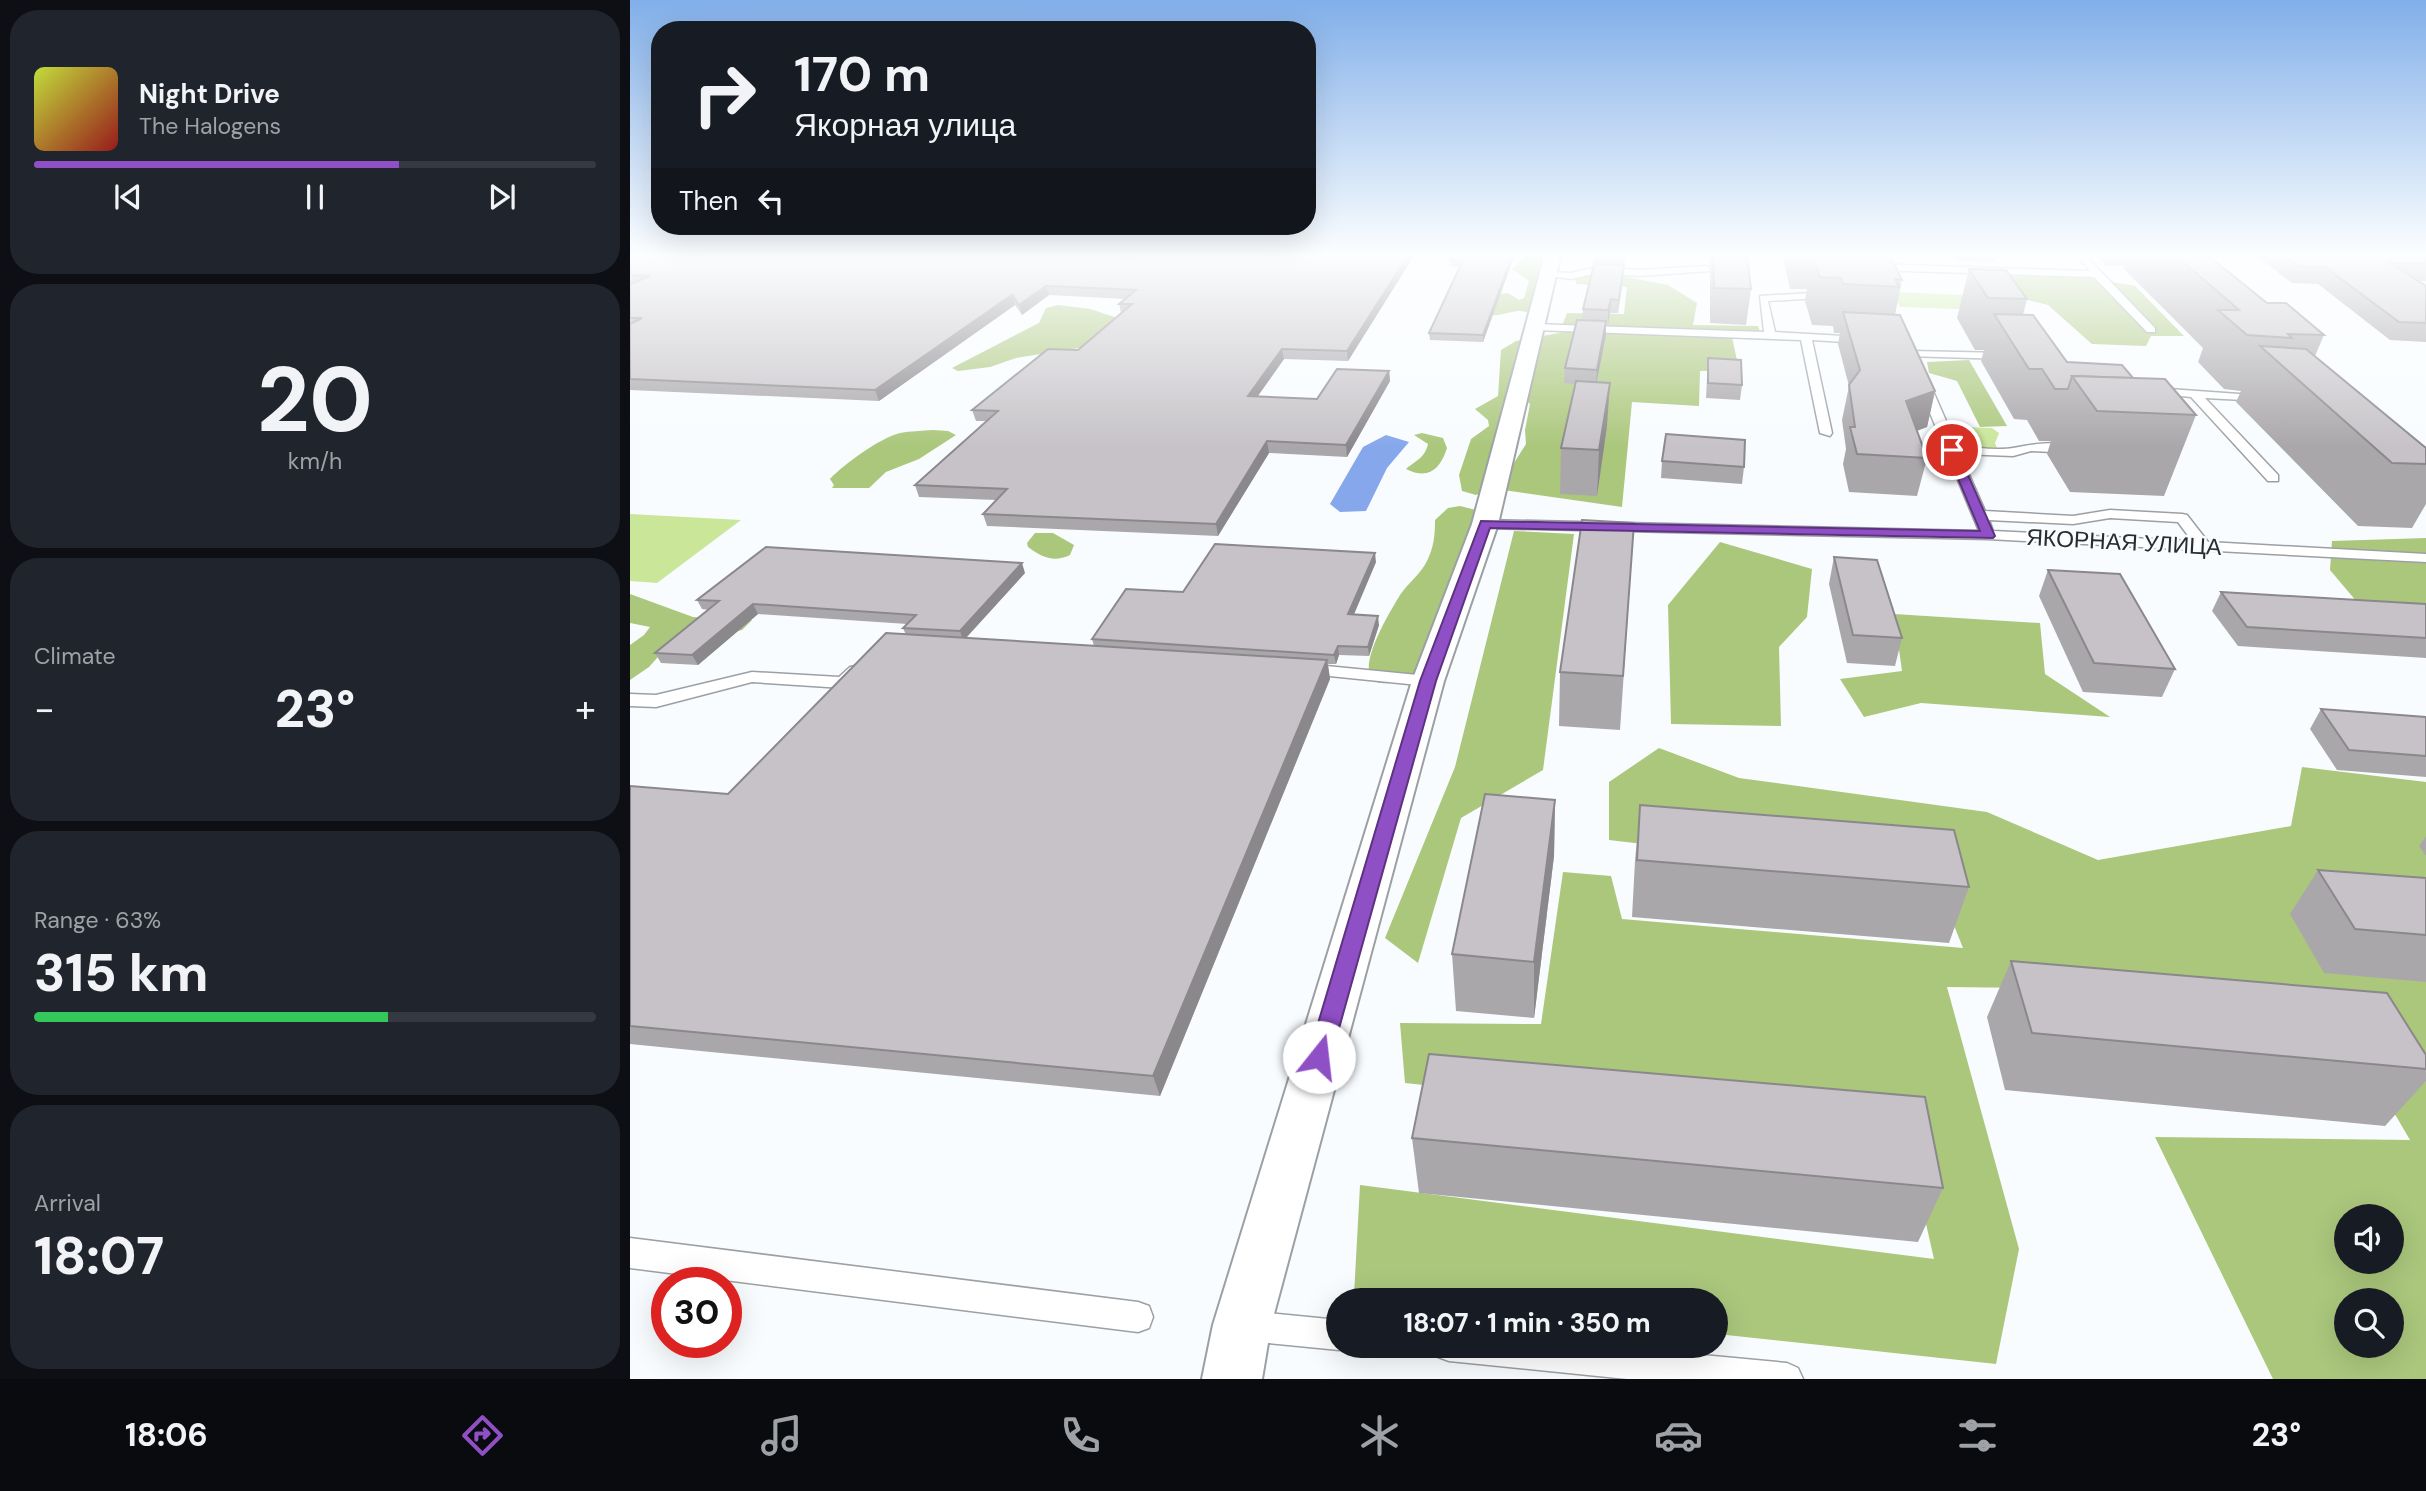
<!DOCTYPE html>
<html lang="en">
<head>
<meta charset="utf-8">
<style>
	:root { --surface:#171b24; --page:#20242c; --text:#f1f3f6; --muted:#9ea1a6; --line:#363941; --accent:#8f4fc5 }
	body { margin:0; font-family:"DM Sans",sans-serif; background:var(--page); color:var(--text); height:100vh; display:flex; flex-direction:column; font-size:26px; white-space:nowrap }
	* { box-sizing:border-box; margin:0 }
	p { font-size:23px; color:var(--muted) }
	.icon { flex:none; width:38px; height:38px; fill:none; stroke:currentColor; stroke-width:2; stroke-linecap:round; stroke-linejoin:round }
	.map { position:relative; flex:1; overflow:hidden }
	.panel { display:flex; flex-direction:column; gap:10px; padding:10px; background:#0d0f14; width:630px }
	.panel>* { flex:none }
	.hud { position:absolute; left:21px; top:21px; width:665px; height:214px; border-radius:28px; box-shadow:0 7px 28px #0002; background:#171b24; color:var(--text); overflow:hidden }
	.controls { position:absolute; left:1704px; top:1204px; display:grid; gap:14px }
	.controls a { display:grid; place-items:center; width:70px; height:70px; border-radius:50%; background:var(--surface); box-shadow:0 7px 28px #0002; font-size:35px }
	.speed { position:absolute; left:21px; top:1267px; display:flex; gap:14px; font-size:35px; font-weight:700; text-align:center }
	.speed>* { display:grid; place-content:center; width:91px; height:91px; border-radius:50%; background:var(--surface); box-shadow:0 7px 28px #0002; line-height:1 }
	.speed .limit { border:10px solid #d22; background:#fff; color:#111 }
	.pin { position:absolute; display:grid; place-items:center; width:60px; height:60px; color:#fff; margin:-30px; border:4px solid #fff; border-radius:50%; box-shadow:0 2px 7px #0007 }
	.me { position:absolute; width:77px; margin:-38px; rotate:16deg; stroke-linejoin:round; filter:drop-shadow(0 0 5px #0008) }
	.turn { display:flex; align-items:center; gap:24px; height:147px; padding:0 28px; font-size:32px }
	.turn .icon { width:91px; height:91px; stroke-width:2.5 }
	.turn b { display:block; font-size:49px; line-height:60px }
	.then { display:flex; align-items:center; height:66px; padding:0 28px; background:#0003; gap:14px; font-size:26px }
	.big { font-size:52px; font-weight:800; line-height:1.1 }
	.panel .tile { flex:1; display:flex; flex-direction:column; justify-content:center; gap:10px; min-width:0; padding:0 24px; border-radius:28px; background:var(--page) }
	.panel .dial { align-items:center; gap:0 }
	.dial b { font-size:91px; line-height:1 }
	.song { display:flex; align-items:center; gap:21px }
	.cover { width:84px; height:84px; border-radius:10px; background:linear-gradient(135deg,hsl(70 70% 55%),hsl(0 70% 35%)) }
	.played { height:7px; border-radius:4px; background:linear-gradient(90deg,var(--accent) 65%,var(--line) 65%) }
	.keys { display:flex; justify-content:space-around; direction:ltr }
	.heat { display:flex; justify-content:space-between; align-items:center; font-size:38px; direction:ltr }
	.charge { height:10px; border-radius:5px; background:linear-gradient(90deg,#34c759 63%,var(--line) 0) }
	.trip { position:absolute; left:696px; top:1288px; width:402px; height:70px; border-radius:35px; background:var(--surface); box-shadow:0 7px 28px #0002; font-weight:800; line-height:70px; text-align:center }
	.dock { display:flex; height:112px; justify-content:space-around; align-items:center; background:#090b0e; color:var(--muted) }
	.dock .icon { width:49px; height:49px }
	.dock .active { color:var(--accent) }
	.dock b { font-size:32px; color:var(--text) }
	main { display:flex; flex:1; min-height:0 }
	.map>svg:first-child { display:block }
</style>
</head>
<body>
<main>
<section class="panel">
<div class="tile">
<div class="song"><i class="cover"></i><div><b>Night Drive</b><p>The Halogens</p></div></div>
<div class="played"></div>
<div class="keys"><svg class="icon" aria-label="previous" viewBox="0 0 24 24"><path d="M18 5L8 12l10 7zM5 5v14"/></svg><svg class="icon" aria-label="pause" viewBox="0 0 24 24"><path d="M8 5v14M16 5v14"/></svg><svg class="icon" aria-label="next" viewBox="0 0 24 24"><path d="M6 5l10 7-10 7zM19 5v14"/></svg></div>
</div>
<div class="tile dial"><b>20</b><p>km/h</p></div>
<div class="tile"><p>Climate</p>
<div class="heat"><a>−</a><b class="big">23°</b><a>+</a></div>
</div>
<div class="tile"><p>Range · 63%</p><b class="big">315 km</b><div class="charge"></div></div>
<div class="tile"><p>Arrival</p><b class="big">18:07</b></div>
</section>
<div class="map">
<svg width="1796" height="1379" viewBox="0 0 1796 1379">
	<rect width="100%" height="100%" fill="#f9fcff"/>
	<g fill="#c9e699">
		<path d="M1263,292L1376,297L1385,311L1270,307Z"/>
		<path d="M1335,427L1362,428L1369,433L1365,443L1368,451L1331,449L1324,432Z"/>
		<path d="M0,514L111,520L27,583L0,581Z"/>
	</g>
	<g fill="#abc77c" fill-rule="evenodd">
		<path d="M893,254L927,255L928,268L916,308L919,311C908,323 900,310 888,311C878,312 870,316 860,315L869,294L878,293L889,300L894,298L899,281L882,269L894,258Z"/>
		<path d="M1413,270L1505,286L1554,336H1521L1516,346L1462,344L1418,305L1369,293L1362,279Z"/>
		<path d="M981,274L1038,285L1067,303L1063,325L1128,326L1131,334L932,326L937,313L994,314L997,287L946,284L945,277Z"/>
		<path d="M428,305L460,309L491,319L461,346L386,358L360,367L328,371L322,368L401,327L409,323L416,308Z"/>
		<path d="M939,331L1102,337L1109,370L1070,371L1069,406L1002,402L992,507L873,490L882,466L896,444L895,430L900,404L895,399L876,407L860,452V489L846,495L832,491L829,475L841,439L859,426L858,420L845,409L868,396L871,350L886,341Z"/>
		<path d="M1339,360L1377,426L1350,427L1327,381L1299,373L1297,362Z"/>
		<path d="M303,430L318,431L326,435L289,459L256,472L239,488H202L204,485L200,479C214,464 250,438 270,433C280,431 292,431 303,430Z"/>
		<path d="M792,433L813,438L817,448C810,470 798,480 776,469C785,461 795,458 798,444L784,435Z"/>
		<path d="M830,506L850,511L813,656C793,670 777,685 751,683C718,679 761,610 770,595C778,583 790,575 797,561C804,547 805,535 805,520L818,508Z"/>
		<path d="M884,531L944,534L913,770L831,818L788,963L755,938L825,767Z"/>
		<path d="M405,533H423L444,545L440,555C423,563 412,557 398,547L397,543Z"/>
		<path d="M1796,538V609L1727,602L1700,570L1702,541Z"/>
		<path d="M1090,542L1182,569L1177,617L1149,647L1151,726L1041,724L1038,605Z"/>
		<path d="M0,594L63,617L122,620L112,630L35,649L19,667L0,680V645L14,635L20,627L0,623Z"/>
		<path d="M1264,614L1410,623L1415,674L1480,717L1291,703L1234,717L1210,679L1272,671Z"/>
		<path d="M1029,748L1109,778L1357,812L1468,860L1661,826L1672,767L1796,782V1379H1643L1525,1137L1780,1140L1714,1027L1664,991L1317,987L1389,1249L1366,1364L1087,1334V1300H770L724,1295L730,1185L1304,1259L1276,1136L775,1083L770,1023L911,1024L933,872L981,876L992,919L1333,948L1305,878L979,840V782ZM1717,1216H1762V1262H1717ZM1717,1300H1762V1346H1717Z"/>
	</g>
	<path fill="#86a7eb" d="M756,435L779,442L757,468L736,511L710,512L700,504L733,447Z"/>
	<g fill="none" stroke-linecap="round" stroke-linejoin="round">
		<g stroke="#9ba0a4" stroke-width="3">
			<g id="service">
				<path d="M1191,254H1199L1207,297L1138,301L1145,332L1231,337L1236,340L1231,343L1182,340L1202,433L1200,436L1190,433L1171,340L905,330L900,327L905,324L1134,332L1130,296L1199,292Z"/>
				<path d="M1446,254H1454L1525,328V332H1517L1464,277L1243,270L1239,267L1243,264L1460,271Z"/>
				<path d="M1077,266L1081,269L1080,271L1009,276L967,273L941,279L913,275L918,272L941,273L967,267L1009,270Z"/>
				<path d="M1281,351L1375,353L1380,356L1375,359L1277,356V352Z"/>
				<path d="M1294,381L1300,384L1327,446C1345,447 1366,451 1383,448C1400,445 1435,438 1449,449L1443,453L1401,451L1383,456L1330,454L1355,511L1443,516L1480,510L1552,514L1557,515L1578,542L1796,554V562L1358,539L855,528L848,524L855,520L1349,531L1288,384ZM1480,518L1548,522L1562,541L1363,531L1359,520L1443,524Z"/>
				<path d="M1525,388L1637,396V400L1633,401L1575,398L1648,475V481H1638L1561,397L1521,393V389Z"/>
				<path d="M676,664L798,676L807,681L798,686L670,673L667,669Z"/>
				<path d="M226,666L235,671L219,687L213,688L122,682L26,707L0,706V694L26,695L122,672L209,677L220,667Z"/>
				<path d="M0,1238L508,1302L519,1306L523,1317L519,1328L508,1332L0,1268Z"/>
				<path d="M618,1311L709,1320V1346H720L709,1350L618,1341L607,1337L603,1326L607,1315Z"/>
				<path d="M804,1346H976L1157,1363L1168,1368L1173,1379H997L819,1361L808,1357Z"/>
			</g>
		</g>
		<g stroke="#9ba0a4" stroke-width="4">
			<path id="minor" d="M915,254H931L868,524L814,681L641,1325L632,1379H572L583,1325L782,681L842,524Z"/>
		</g>
		<use href="#service" fill="#fff" fill-rule="evenodd"/>
		<use href="#minor" fill="#fff" fill-rule="evenodd"/>
	</g>
	<g fill="#aaa7ab">
		<path d="M0,254L504,257L785,254L718,361L654,359L627,397L687,399L759,371L760,381L717,457L639,453L588,536L357,526L353,514L366,500L289,497L285,485L356,421H346L342,410L448,350L491,313L489,304L495,299L419,295L392,315L385,305L249,401L0,390Z"/>
		<path d="M822,254H885L853,342L800,340L799,333L830,267L820,266L819,260Z"/>
		<path d="M964,254H996L988,313H980L978,324H976V335L966,382L977,426L967,496L930,494L931,448L945,384L934,383L935,368L952,321L953,309L964,265Z"/>
		<path d="M1079,254H1117L1121,289L1116,325L1080,323V265Z"/>
		<path d="M1152,254H1259L1272,280L1265,315L1305,391L1297,427L1287,431L1297,458L1287,496L1219,492L1213,464L1216,449L1212,420L1219,386L1208,344L1210,333H1204L1203,326L1182,325L1175,301L1177,289H1160Z"/>
		<path d="M1322,254H1367L1365,262L1326,261Z"/>
		<path d="M1465,254H1576L1637,303L1694,335L1685,356L1796,448V504L1782,528L1728,526L1606,402L1611,391L1594,389L1568,362L1573,348L1493,268L1494,266H1476Z"/>
		<path d="M1624,254H1796V281H1788L1796,285V342L1760,340L1688,284L1662,283Z"/>
		<path d="M1339,269L1397,299L1393,315L1437,362L1503,378L1566,415L1534,496L1440,492L1417,454L1421,441H1409L1397,420L1384,419L1351,361L1354,350H1345L1327,318Z"/>
		<path d="M1078,358L1112,385L1110,400L1076,398Z"/>
		<path d="M1032,461L1114,467L1112,484L1031,478Z"/>
		<path d="M1004,523L990,730L929,726L930,672Z"/>
		<path d="M1204,557L1272,638L1265,666L1217,663L1199,584Z"/>
		<path d="M746,562L723,615L749,625L739,656L709,655L706,664H698L700,679L530,1096L0,1044V786L98,794L276,635L273,628L277,624L128,614L68,665L31,663L25,653L79,610L72,609L67,600L395,573L336,638L464,646L462,639Z"/>
		<path d="M1418,570L1545,669L1532,697L1453,692L1409,596Z"/>
		<path d="M1591,592L1796,604V658L1608,646L1582,611Z"/>
		<path d="M1691,709L1796,717V777L1707,770L1680,729Z"/>
		<path d="M925,800L924,856L904,1018L826,1011L822,954Z"/>
		<path d="M1010,805L1339,887L1319,943L1002,917L1005,861Z"/>
		<path d="M1796,836V856L1789,846Z"/>
		<path d="M1688,870L1796,878V982L1694,973L1660,914Z"/>
		<path d="M1381,961L1796,1055V1081L1755,1126L1375,1090L1357,1017Z"/>
		<path d="M782,1138L1313,1188L1288,1242L789,1193Z"/>
	</g>
	<g fill="#8b888b">
		<path d="M779,254H785L718,361L717,351Z"/>
		<path d="M883,254H885L853,342V335Z"/>
		<path d="M994,265L993,277L988,313L989,300Z"/>
		<path d="M416,286L419,295L392,315L389,305Z"/>
		<path d="M382,295L385,305L249,401L245,390Z"/>
		<path d="M981,299L980,313L978,324V310Z"/>
		<path d="M976,321V335L966,385L967,370Z"/>
		<path d="M652,349L654,359L620,407L618,396Z"/>
		<path d="M759,371L760,381L717,457L716,445Z"/>
		<path d="M980,383L977,426L967,496L969,450Z"/>
		<path d="M1305,391L1297,427L1268,437L1276,401Z"/>
		<path d="M637,441L639,453L588,536L586,524Z"/>
		<path d="M745,553L746,562L720,624L718,614Z"/>
		<path d="M392,563L395,573L333,641L330,631Z"/>
		<path d="M123,604L128,614L68,665L62,655Z"/>
		<path d="M748,616L749,625L739,656L738,647Z"/>
		<path d="M708,646L709,655L706,664L704,655Z"/>
		<path d="M697,660L700,679L530,1096L523,1076Z"/>
		<path d="M925,800L924,856L904,1018V962Z"/>
	</g>
	<g fill="#c6c2c7" stroke="#8b888b" stroke-width="2">
		<path d="M0,254H395L504,257L509,254H779L717,351L652,349L618,396L687,399L707,369L759,371L716,445L637,441L586,524L353,514L377,489L285,485L368,411L342,410L418,349L448,350L502,304H489L506,290L416,286L389,305L382,295L245,390L0,379V324L12,318H0V284L20,276L0,275Z"/>
		<path d="M822,254H883L853,335L799,333L833,260H819Z"/>
		<path d="M1083,254H1117L1121,289L1084,288Z"/>
		<path d="M1204,254H1259L1272,280L1265,279L1269,287L1213,284L1211,278L1190,277L1183,255Z"/>
		<path d="M1544,254H1576L1637,303H1656L1694,335L1658,334L1662,338L1617,335L1588,310H1609Z"/>
		<path d="M1652,254H1796V264L1760,263L1796,286V323L1769,322L1695,267L1669,266Z"/>
		<path d="M964,264L994,265L989,300L981,299L978,310L953,309Z"/>
		<path d="M1339,269L1376,270L1397,299L1358,298Z"/>
		<path d="M1213,312L1270,315L1305,391L1276,401L1297,458L1227,454L1220,427H1225L1219,385L1230,370Z"/>
		<path d="M1364,314L1403,315L1437,362L1492,365L1503,378L1442,376L1438,389H1425L1412,369H1399Z"/>
		<path d="M947,320L976,321L967,370L935,368Z"/>
		<path d="M1630,346L1676,349L1796,448V464L1762,463Z"/>
		<path d="M1078,358L1111,360L1112,385L1078,383Z"/>
		<path d="M1442,376L1535,379L1566,415L1467,411Z"/>
		<path d="M946,381L980,383L969,450L931,448Z"/>
		<path d="M1036,434L1115,440L1114,467L1032,461Z"/>
		<path d="M952,520L1004,523L993,676L930,672Z"/>
		<path d="M585,544L745,553L718,614L748,616L738,647L708,646L704,655L462,639L496,589L553,592Z"/>
		<path d="M136,547L392,563L330,631L273,628L286,615L123,604L62,655L25,653L89,601L67,600Z"/>
		<path d="M1204,557L1247,560L1272,638L1223,635Z"/>
		<path d="M1418,570L1490,574L1545,669L1464,663Z"/>
		<path d="M1591,592L1796,604V638L1617,627Z"/>
		<path d="M256,633L697,660L523,1076L0,1026V786L98,794Z"/>
		<path d="M1691,709L1796,717V756L1719,750Z"/>
		<path d="M855,794L925,800L904,962L822,954Z"/>
		<path d="M1010,805L1324,830L1339,887L1007,860Z"/>
		<path d="M1688,870L1796,878V935L1725,929Z"/>
		<path d="M1381,961L1757,993L1796,1055V1069L1402,1033Z"/>
		<path d="M799,1054L1295,1097L1313,1188L782,1138Z"/>
	</g>
	<linearGradient id="sky" x2="0" y2="1"><stop stop-color="#81afe9"/><stop offset="0.57" stop-color="#fcfeff"/><stop offset="1" stop-color="#fcfeff" stop-opacity="0"/></linearGradient>
	<rect width="1796" height="447" fill="url(#sky)"/>
	<path fill="#8f4fc5" stroke="#5d3380" stroke-width="2" d="M1322,446L1327,450L1365,536L1363,538L860,528L806,681L701,1057L697,1064L689,1067L681,1064L678,1057L790,681L851,521L1350,531L1316,450Z"/>
	<g text-anchor="middle" stroke-width="5" stroke-linejoin="round" paint-order="stroke">
		<g font-size="23" fill="#292b2d" stroke="#f9fcff">
			<text transform="translate(1494 542) rotate(3)" y="8">ЯКОРНАЯ УЛИЦА</text>
		</g>
	</g>
</svg>
<div class="controls">
<a><svg class="icon" aria-label="sound" viewBox="0 0 24 24"><path d="M4 9h4l5-4v14l-5-4H4zM17 9q2 3 0 6"/></svg></a>
<a><svg class="icon" aria-label="search" viewBox="0 0 24 24"><circle cx="10" cy="10" r="6"/><path d="M15 15l6 6"/></svg></a>
</div>
<div class="speed"><div class="limit">30</div></div>
<div class="pin" style="left:1322px;top:450px;background:#d93025"><svg class="icon" aria-label="arrive" viewBox="0 0 24 24"><path d="M6 21V4h12l-3 4 3 4H6"/></svg></div>
<svg class="me" style="left:689px;top:1057px" viewBox="-20 -20 40 40"><circle r="19" fill="#fff"/><path d="M0-13L10 11 0 6-10 11z" fill="#8f4fc5"/></svg>
<div class="trip">18:07 · 1 min · 350 m</div>
<div class="hud">
<div class="turn"><svg class="icon" aria-label="right" viewBox="0 0 24 24"><path d="M7 20v-9h11M14 6l5 5-5 5"/></svg><div><b>170 m</b>Якорная улица</div></div>
<div class="then">Then<svg class="icon" aria-label="left" viewBox="0 0 24 24"><path d="M17 20v-9H6M10 6l-5 5 5 5"/></svg></div>
</div>
</div>
</main>
<nav class="dock">
<b>18:06</b>
<svg class="icon active" aria-label="directions" viewBox="0 0 24 24"><path d="M12 3l9 9-9 9-9-9zM9 14v-3h6M13 9l2 2-2 2"/></svg>
<svg class="icon" aria-label="music" viewBox="0 0 24 24"><path d="M9 18V5l10-2v13"/><circle cx="6" cy="18" r="3"/><circle cx="16" cy="16" r="3"/></svg>
<svg class="icon" aria-label="phone" viewBox="0 0 24 24"><path d="M5 4h4l2 5-3 2q2 4 5 5l2-3 5 2v4C11 20 4 13 5 4z"/></svg>
<svg class="icon" aria-label="climate" viewBox="0 0 24 24"><path d="M12 3v18M4 7l16 10M4 17L20 7"/></svg>
<svg class="icon" aria-label="car" viewBox="0 0 24 24"><path d="M5 17H2v-5l4-1 3-4h7l3 4 3 1v5h-3M9 17h6M6 11h13"/><circle cx="7" cy="17" r="2"/><circle cx="17" cy="17" r="2"/></svg>
<svg class="icon" aria-label="filters" viewBox="0 0 24 24"><path d="M4 7h16M4 17h16"/><circle cx="9" cy="7" r="2"/><circle cx="15" cy="17" r="2"/></svg>
<b>23°</b>
</nav>
</body>
</html>
